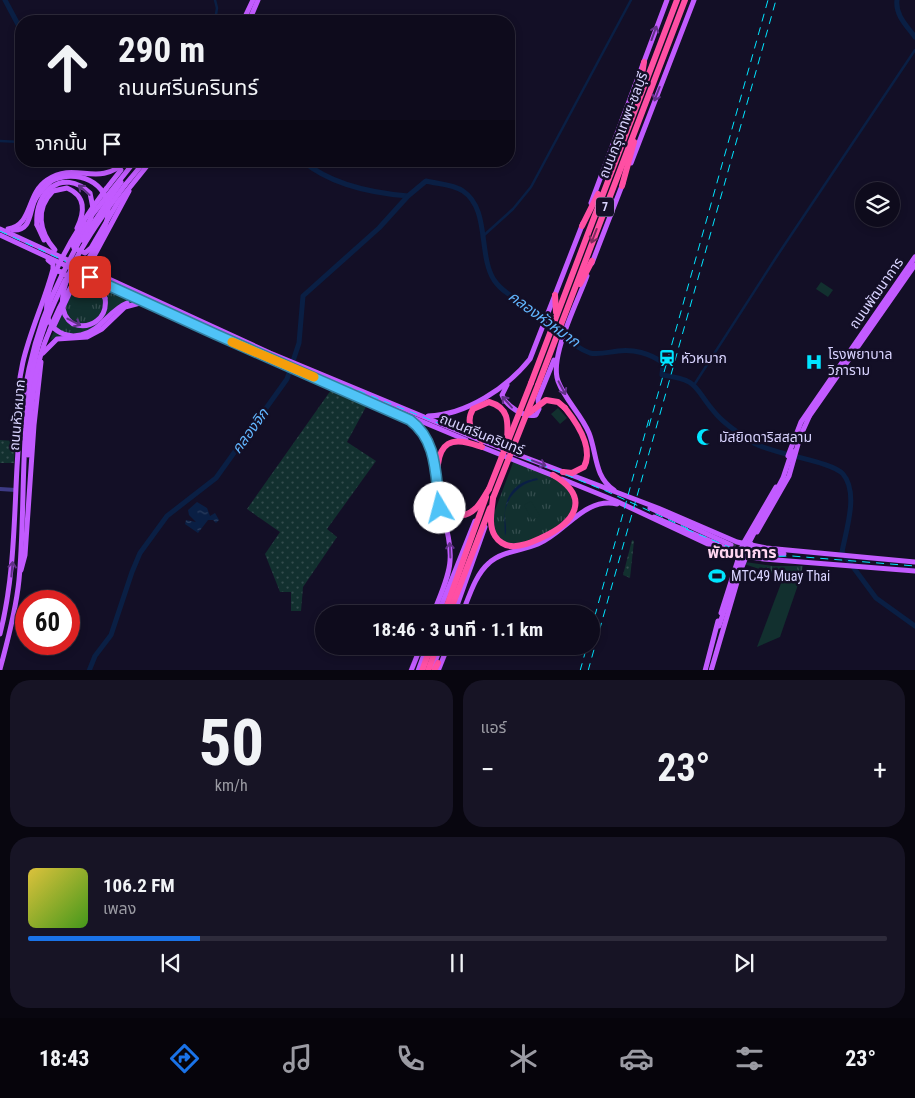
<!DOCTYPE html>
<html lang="th">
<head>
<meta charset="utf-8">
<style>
	:root { --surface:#0e0b1c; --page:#171425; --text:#f1f3f6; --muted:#9b9ba3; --line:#2e2b3b; --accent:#1a73e8 }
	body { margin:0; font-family:"Roboto Condensed","Noto Sans Thai",sans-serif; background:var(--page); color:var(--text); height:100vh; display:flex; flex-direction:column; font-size:19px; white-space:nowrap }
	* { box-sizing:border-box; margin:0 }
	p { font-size:16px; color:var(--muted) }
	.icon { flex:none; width:28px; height:28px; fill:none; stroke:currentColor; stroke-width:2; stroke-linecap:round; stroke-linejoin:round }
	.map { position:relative; height:670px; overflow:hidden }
	.side { display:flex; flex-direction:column; gap:10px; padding:10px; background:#08060f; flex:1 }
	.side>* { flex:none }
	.hud { position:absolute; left:15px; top:15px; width:500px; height:152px; border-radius:20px; box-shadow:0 2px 8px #0003,0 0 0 1px var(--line); background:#0e0b1c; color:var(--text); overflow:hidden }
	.tools { position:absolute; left:855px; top:182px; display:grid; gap:10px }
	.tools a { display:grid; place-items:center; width:45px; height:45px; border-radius:50%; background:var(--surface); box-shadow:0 2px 8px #0003,0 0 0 1px var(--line); font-size:25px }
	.speed { position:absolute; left:15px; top:590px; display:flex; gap:10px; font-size:25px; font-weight:700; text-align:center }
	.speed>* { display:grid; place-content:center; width:65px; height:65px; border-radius:50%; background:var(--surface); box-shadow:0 2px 8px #0003,0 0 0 1px var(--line); line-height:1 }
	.speed .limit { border:8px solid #d22; background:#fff; color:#111 }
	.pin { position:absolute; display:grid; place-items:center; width:42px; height:42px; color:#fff; margin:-21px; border-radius:10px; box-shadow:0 2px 8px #0006 }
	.me { position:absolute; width:55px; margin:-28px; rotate:352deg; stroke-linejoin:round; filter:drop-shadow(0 0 4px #0008) }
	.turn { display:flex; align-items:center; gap:18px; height:105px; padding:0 20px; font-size:22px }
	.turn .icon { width:65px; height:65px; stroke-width:2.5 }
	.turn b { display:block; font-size:35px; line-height:42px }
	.then { display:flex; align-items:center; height:48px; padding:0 20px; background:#0003; gap:10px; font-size:19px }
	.big { font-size:38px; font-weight:700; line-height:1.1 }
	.side .tile { flex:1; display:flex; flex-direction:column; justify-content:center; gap:8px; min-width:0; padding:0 18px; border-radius:20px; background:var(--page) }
	.side .dial { align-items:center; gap:0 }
	.dial b { font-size:65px; line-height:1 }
	.song { display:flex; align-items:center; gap:15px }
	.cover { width:60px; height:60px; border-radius:8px; background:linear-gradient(135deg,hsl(50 70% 55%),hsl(100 70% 35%)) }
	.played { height:5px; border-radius:2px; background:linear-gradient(90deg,var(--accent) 20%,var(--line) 20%) }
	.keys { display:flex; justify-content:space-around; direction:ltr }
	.heat { display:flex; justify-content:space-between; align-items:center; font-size:28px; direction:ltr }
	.side .tiles { flex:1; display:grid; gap:10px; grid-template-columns:1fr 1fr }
	.tile:last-child { grid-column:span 2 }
	.trip { position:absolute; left:315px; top:605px; width:285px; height:50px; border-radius:25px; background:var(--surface); box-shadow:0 2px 8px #0003,0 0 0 1px var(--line); font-weight:700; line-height:50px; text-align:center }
	.tab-bar { display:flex; height:80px; justify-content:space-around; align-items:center; background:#06040b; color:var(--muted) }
	.tab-bar .icon { width:35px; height:35px }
	.tab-bar .active { color:var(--accent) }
	.tab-bar b { font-size:22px; color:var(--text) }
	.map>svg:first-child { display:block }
</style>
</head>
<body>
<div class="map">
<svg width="915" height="671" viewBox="0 0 915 671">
	<defs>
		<pattern id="grass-dots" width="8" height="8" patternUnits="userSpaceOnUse" patternTransform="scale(1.25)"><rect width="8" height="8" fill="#12302f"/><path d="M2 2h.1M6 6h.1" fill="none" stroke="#344d4e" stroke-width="1.8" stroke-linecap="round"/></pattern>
		<pattern id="park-tufts" width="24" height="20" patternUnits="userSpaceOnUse" patternTransform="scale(1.25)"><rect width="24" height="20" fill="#12302f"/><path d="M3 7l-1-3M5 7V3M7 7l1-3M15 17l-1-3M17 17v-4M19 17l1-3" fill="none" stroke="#344d4e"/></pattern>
		<pattern id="water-ripples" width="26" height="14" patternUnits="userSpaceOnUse" patternTransform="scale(1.25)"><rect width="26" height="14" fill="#0a1f44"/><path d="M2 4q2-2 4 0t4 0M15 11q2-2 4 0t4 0" fill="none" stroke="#2d3f60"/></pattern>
	</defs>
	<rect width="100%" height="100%" fill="#130f26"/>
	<g fill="url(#grass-dots)">
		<path d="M331,390L367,405L347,442L376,461L327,529L337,537L303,587L301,611H291V592H280L265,554L280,532L247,509Z"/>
		<path d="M0,440L15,441L14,463H0Z"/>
		<path d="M632,540L634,541L630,578L623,575Z"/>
	</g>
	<g fill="url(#park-tufts)">
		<path d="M81,274L135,300V303L85,336L58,337L50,340Z"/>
		<path d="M514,460L553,475L572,490L574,510L549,534L520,546L500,541L491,521Z"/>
		<path d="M745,562L773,566H803L799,582L744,564Z"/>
	</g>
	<g fill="#12302f">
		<path d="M821,282L833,290L828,297L816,289Z"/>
		<path d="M558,408L567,418L560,424L551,414Z"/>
		<path d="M531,501L540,516L532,520L524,505Z"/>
		<path d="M783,578L799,582L780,637L757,647Z"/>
	</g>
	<g fill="url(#water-ripples)">
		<path d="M537,478L538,480C522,482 507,496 505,512C504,520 508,529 505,536C503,508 504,484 537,478Z"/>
		<path d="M197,502L207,508L210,516L215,513L219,520L216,523L213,520H208L198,533L185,524L186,520L196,522L189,515L188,510Z"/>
	</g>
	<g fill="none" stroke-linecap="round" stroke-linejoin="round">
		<g stroke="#0a1f44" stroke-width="2.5">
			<path d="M215,0L217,8L215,21"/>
			<path d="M0,141L21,142"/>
			<path d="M482,237L513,209L531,187L631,0"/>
			<path d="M694,385L777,256L915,50"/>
		</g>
		<g stroke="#0a1f44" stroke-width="5">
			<path d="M5,0L21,30"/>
			<path d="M897,0C895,15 907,26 915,37"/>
			<path d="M303,161C331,185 372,193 408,196"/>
			<path d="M561,333C569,341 579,349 590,353C599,355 609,352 618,351C633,349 650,353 663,363L662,375C702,380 693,389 717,415C727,426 741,435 754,443C775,455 832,461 843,474C859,493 846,530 842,552L876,598L915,626"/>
			<path d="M89,671L95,656L111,635L132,572L140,553L167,516L216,478L287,379L299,343L303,296L379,228L408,196L426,181C438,184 453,184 463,191C490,209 478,255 494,280C505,296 523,301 538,311C544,316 549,322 555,327"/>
		</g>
		<g stroke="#312d47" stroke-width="5" stroke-dasharray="5 2.5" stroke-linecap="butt">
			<path d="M731,545L762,552"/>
			<path d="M729,549L743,554"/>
		</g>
		<path stroke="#3d3a85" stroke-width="4" d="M0,489L16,490"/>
		<g stroke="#c25bff" stroke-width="5">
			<path d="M243,21L253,0"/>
			<path d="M249,21L258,0"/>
			<path d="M631,163L694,0"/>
			<path d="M125,185L145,161"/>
			<path d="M106,189L121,170"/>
			<path d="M591,203L667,0"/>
			<path d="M92,215L135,161"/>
			<path d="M86,224L73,245L74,248L85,253L91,248L118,202L151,161"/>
			<path d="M37,225L44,240"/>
			<path d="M0,229L270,353L482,441L658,508L737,542L766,548L915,562"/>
			<path d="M8,229C33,225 26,194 47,180C77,160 96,189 127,161"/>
			<path d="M13,230C32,231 29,211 35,200C39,192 45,187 51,181"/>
			<path d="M0,235L215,335L466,440"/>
			<path d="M55,250C39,232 35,209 53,191L67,188C86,196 85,212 77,228"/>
			<path d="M592,263L623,183"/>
			<path d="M104,273L94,265L93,258L129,191"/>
			<path d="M52,276L56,271L63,272L72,283L71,290L53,328"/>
			<path d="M587,276C578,301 549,357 558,381C565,400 581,414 589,433C597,453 594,477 614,490"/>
			<path d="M93,280L105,298"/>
			<path d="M43,353L57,339L87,337L102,329L125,307L140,303"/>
			<path d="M507,385L502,395C506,406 524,418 536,415L539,409L538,399L554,360"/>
			<path d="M20,414C12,364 41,316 53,269V264L48,260"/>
			<path d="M428,416C466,415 507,388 530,359L583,223"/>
			<path d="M808,418L915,265"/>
			<path d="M410,419L428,439L435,475"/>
			<path d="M479,446L554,476"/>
			<path d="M788,456L801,422L915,257"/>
			<path d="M562,479L616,501L729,554L764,559L915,571"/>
			<path d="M650,508L731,545"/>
			<path d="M654,517L729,549"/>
			<path d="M757,532L789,476L800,437L809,417"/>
			<path d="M762,552L784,554"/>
			<path d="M21,570L25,555L34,425L41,362"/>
			<path d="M721,613L743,544L776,487"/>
			<path d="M433,614C439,598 449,578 450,561C452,535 439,509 436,484"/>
			<path d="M438,614L475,521"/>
			<path d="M454,614L485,527"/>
			<path d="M462,614C469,597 475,575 489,563C502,551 522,551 538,544C566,532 584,497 617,504"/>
			<path d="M0,634C14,579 14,523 17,467C20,400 31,336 62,275"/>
			<path d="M433,667L441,646"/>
			<path d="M0,669C8,640 16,610 19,580C26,505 19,428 36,355C42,329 53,305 65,280"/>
			<path d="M411,671L421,646"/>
			<path d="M418,671L427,646"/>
			<path d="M438,671L448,646"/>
			<path d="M705,671L718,621"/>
			<path d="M711,671L740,572L751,544"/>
		</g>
		<g stroke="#ff4fa3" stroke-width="6">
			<path d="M639,93L644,62"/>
			<path d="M622,186L634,142"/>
			<path d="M582,226L598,194"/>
			<path d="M580,284L592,261"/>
			<path d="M555,295L556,312"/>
			<path d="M531,383L677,0"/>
			<path d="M538,385L685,0"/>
			<path d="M482,441C472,431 465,423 473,409L489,402C510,408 508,423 507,441"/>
			<path d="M482,447C472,444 458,438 448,444C425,458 443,539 476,508C481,503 485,495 489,489"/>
			<path d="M563,472L572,473L584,467C594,448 577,423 565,408"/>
			<path d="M493,498C492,510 488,525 495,536C498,541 505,546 511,546C522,547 532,542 541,538C575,523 592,498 553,475"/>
			<path d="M444,614L486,497"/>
			<path d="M449,614L490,508"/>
			<path d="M422,671L431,646"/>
			<path d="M428,671L437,646"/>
			<path d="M434,671L438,663"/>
		</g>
		<g stroke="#00e5ff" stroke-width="1" stroke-dasharray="8 6" stroke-linecap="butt">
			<path d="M0,231L253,348L606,491L693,531"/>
			<path d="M649,426L768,0"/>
			<path d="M686,529L753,557L792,556L915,566"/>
			<path d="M591,630L649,419"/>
			<path d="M580,671L587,646"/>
			<path d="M588,671L776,0"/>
		</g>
		<g stroke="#c25bff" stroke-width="5">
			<path d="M106,189C88,213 24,302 55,329C62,335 72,337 81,335C101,331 109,310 127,303"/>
			<path d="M37,225C34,192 62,167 90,193L93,208L91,218L62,275"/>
			<path d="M82,240L121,182"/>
			<path d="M105,298C108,318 91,330 73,324C36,299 107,210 125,185"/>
			<path d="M28,455C31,413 32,370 49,332C55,316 62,301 71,287C82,267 107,235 108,213C110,182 76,168 51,181"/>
			<path d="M719,626L742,556L783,478L792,451"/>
		</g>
		<g stroke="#ff4fa3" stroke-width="6">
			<path d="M529,413L546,400L558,402L565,408"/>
			<path d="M489,489L531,383"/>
			<path d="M493,498L538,385"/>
		</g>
	</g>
	<defs><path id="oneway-shaft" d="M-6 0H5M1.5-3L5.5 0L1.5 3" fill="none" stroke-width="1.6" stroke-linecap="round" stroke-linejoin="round" transform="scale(1.25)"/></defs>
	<g stroke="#623188">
		<use href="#oneway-shaft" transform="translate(654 33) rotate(-70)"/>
		<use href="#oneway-shaft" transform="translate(657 94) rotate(111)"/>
		<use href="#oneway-shaft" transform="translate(84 190) rotate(-138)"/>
		<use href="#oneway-shaft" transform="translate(74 322) rotate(27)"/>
		<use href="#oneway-shaft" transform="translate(562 388) rotate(62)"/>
		<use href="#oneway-shaft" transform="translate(507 402) rotate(-132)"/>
		<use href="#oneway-shaft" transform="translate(539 463) rotate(21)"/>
		<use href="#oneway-shaft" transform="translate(450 550) rotate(-93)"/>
		<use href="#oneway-shaft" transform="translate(12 569) rotate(-85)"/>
	</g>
	<use stroke="#7d2c5e" href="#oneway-shaft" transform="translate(594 236) rotate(111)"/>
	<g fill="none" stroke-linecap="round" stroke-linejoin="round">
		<g stroke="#337fa1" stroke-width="12">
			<path id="route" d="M90,277L215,334L410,420C438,441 435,476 440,508"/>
		</g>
		<use href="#route" stroke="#4fc3f7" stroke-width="9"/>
		<path stroke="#f59e0b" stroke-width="9" d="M232,342L314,377"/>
	</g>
	<defs>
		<g id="station-bare" transform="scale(1.35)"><path d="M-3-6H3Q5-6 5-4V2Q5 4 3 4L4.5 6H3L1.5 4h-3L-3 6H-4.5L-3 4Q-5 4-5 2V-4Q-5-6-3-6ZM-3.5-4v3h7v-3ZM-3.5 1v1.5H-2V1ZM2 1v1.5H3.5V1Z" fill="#00e5ff" stroke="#130f26" stroke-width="2.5" paint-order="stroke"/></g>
		<g id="hospital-bare" transform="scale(1.35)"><path d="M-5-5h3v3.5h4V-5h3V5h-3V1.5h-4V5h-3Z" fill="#00e5ff" stroke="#130f26" stroke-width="2.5" paint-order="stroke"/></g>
		<g id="mosque-bare" transform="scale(1.35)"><path d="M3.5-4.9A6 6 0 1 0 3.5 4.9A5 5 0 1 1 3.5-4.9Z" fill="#00e5ff" stroke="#130f26" stroke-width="2.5" paint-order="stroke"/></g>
		<g id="stadium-bare" transform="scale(1.35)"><path d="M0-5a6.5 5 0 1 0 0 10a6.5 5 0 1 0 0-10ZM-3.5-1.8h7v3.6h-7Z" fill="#00e5ff" stroke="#130f26" stroke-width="2.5" paint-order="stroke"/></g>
	</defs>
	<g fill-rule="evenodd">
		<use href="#station-bare" x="667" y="358"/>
		<use href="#hospital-bare" x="814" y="362"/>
		<use href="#mosque-bare" x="705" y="437"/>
		<use href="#stadium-bare" x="717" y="576"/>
	</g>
	<g text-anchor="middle" stroke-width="5" stroke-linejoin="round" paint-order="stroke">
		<rect fill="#130f26" stroke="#9e99be" stroke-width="1" x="596" y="197.5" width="18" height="19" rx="4"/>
		<g font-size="12" font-weight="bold" fill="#d9d4ff">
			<text x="605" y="211">7</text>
		</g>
		<g font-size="14" fill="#d9d4ff" stroke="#130f26">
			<text transform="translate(623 125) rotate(-69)" y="5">ถนนกรุงเทพฯ-ชลบุรี</text>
			<text transform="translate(876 293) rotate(-55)" y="5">ถนนพัฒนาการ</text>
			<text transform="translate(17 415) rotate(-85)" y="5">ถนนหัวหมาก</text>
			<text transform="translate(482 434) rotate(22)" y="5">ถนนศรีนครินทร์</text>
		</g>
		<g font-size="14" fill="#d9d4ff" stroke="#130f26" text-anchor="start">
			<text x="828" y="359">โรงพยาบาล<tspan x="828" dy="16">วิภาราม</tspan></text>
			<text x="681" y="363">หัวหมาก</text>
			<text x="719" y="442">มัสยิดดาริสสลาม</text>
			<text x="731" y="581">MTC49 Muay Thai</text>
		</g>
		<g font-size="15" font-style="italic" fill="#62b6ff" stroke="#130f26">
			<text transform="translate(544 319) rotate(36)" y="5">คลองหัวหมาก</text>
			<text transform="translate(250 431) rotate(-54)" y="5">คลองจิก</text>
		</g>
		<g font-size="16" font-weight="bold" fill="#ffd6f0" stroke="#130f26">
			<text x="742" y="558">พัฒนาการ</text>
		</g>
	</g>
</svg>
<div class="tools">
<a><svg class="icon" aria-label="layers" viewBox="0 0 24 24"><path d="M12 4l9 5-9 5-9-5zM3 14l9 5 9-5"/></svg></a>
</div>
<div class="speed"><div class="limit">60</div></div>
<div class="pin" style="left:90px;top:277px;background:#d93025"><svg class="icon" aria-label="arrive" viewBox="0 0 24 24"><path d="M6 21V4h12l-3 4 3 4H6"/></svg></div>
<svg class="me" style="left:440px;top:508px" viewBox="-20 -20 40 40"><circle r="19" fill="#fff"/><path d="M0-13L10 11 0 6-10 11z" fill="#4fc3f7"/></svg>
<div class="trip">18:46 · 3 นาที · 1.1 km</div>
<div class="hud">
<div class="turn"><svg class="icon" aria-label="ahead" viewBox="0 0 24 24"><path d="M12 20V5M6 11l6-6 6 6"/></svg><div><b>290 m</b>ถนนศรีนครินทร์</div></div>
<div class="then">จากนั้น<svg class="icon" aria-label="arrive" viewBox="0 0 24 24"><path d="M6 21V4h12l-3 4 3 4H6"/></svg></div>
</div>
</div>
<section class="side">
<div class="tiles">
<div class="tile dial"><b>50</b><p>km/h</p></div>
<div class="tile"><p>แอร์</p>
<div class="heat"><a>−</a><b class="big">23°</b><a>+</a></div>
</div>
<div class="tile">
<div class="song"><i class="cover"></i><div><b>106.2 FM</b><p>เพลง</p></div></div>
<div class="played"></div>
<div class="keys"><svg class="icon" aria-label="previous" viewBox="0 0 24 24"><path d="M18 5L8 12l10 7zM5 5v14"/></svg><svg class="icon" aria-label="pause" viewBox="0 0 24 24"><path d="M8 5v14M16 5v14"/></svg><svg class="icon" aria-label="next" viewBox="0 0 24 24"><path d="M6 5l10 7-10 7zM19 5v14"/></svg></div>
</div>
</div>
</section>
<nav class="tab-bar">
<b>18:43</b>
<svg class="icon active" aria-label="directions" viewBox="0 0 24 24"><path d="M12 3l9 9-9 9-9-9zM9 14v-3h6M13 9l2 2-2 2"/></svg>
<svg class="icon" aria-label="music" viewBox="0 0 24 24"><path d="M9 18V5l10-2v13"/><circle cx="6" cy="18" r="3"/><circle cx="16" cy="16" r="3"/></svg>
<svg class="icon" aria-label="phone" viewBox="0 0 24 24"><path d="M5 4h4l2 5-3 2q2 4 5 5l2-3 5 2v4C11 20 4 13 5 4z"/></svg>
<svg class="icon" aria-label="climate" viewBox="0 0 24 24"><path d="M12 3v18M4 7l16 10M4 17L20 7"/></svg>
<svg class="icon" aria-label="car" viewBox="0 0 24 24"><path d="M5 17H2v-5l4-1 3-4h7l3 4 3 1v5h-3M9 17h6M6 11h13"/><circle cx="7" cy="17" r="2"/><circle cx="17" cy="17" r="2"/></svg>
<svg class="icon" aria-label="filters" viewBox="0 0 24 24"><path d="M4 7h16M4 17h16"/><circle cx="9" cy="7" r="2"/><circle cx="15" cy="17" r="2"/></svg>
<b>23°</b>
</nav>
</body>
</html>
